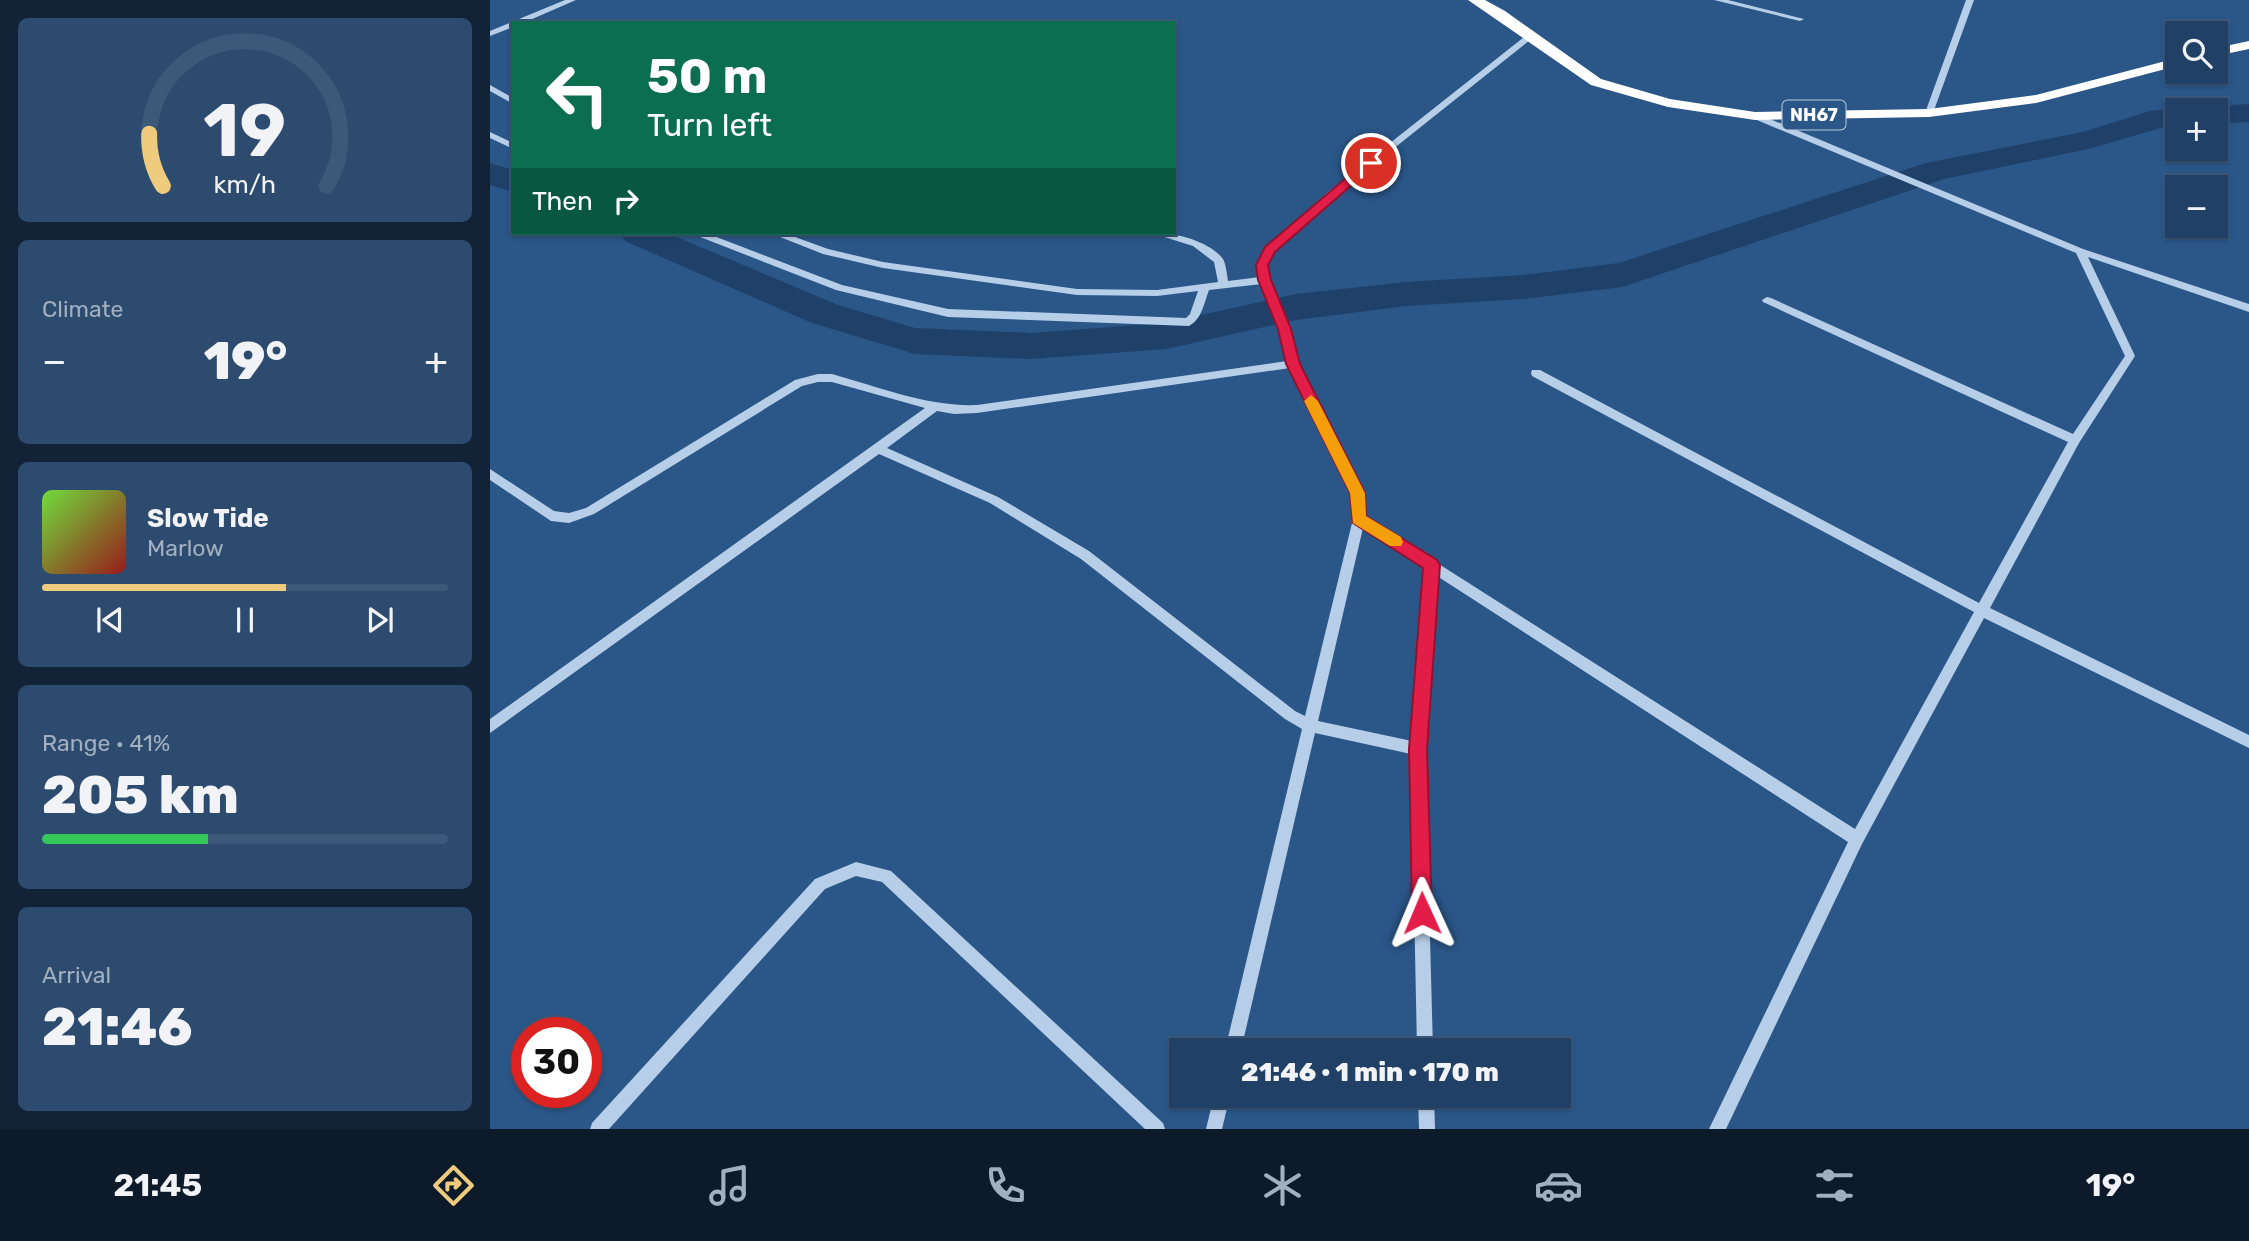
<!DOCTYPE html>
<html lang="en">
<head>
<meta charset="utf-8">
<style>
	:root { --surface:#204066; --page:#2d4b6f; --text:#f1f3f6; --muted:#a2afbf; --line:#3d597a; --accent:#efcb7d }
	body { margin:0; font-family:Rubik,sans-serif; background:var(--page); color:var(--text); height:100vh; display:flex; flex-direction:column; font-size:26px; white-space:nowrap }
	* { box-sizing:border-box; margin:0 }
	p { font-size:23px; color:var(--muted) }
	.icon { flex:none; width:38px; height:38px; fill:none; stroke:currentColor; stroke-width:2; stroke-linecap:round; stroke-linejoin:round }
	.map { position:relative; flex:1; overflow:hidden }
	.drawer { display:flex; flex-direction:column; gap:18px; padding:18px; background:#122338; width:490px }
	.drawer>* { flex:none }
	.guide { position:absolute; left:21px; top:21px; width:665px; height:214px; border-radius:0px; box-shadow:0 2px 5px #0004,0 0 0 2px var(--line); background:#0b6e4f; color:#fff; overflow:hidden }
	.controls { position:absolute; left:1675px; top:21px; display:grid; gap:14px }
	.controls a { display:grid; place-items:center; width:63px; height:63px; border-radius:0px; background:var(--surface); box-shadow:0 2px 5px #0004,0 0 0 2px var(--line); font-size:35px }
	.speed { position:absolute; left:21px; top:1017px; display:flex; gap:14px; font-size:35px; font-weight:700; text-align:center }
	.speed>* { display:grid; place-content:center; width:91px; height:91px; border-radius:50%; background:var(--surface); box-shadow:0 2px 5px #0004,0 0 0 2px var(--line); line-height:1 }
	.speed .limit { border:10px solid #d22; background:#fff; color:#111 }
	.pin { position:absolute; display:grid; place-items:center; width:60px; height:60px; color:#fff; margin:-30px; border:4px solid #fff; border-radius:50%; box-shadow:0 2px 7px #0007 }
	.me { position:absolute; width:77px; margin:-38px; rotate:359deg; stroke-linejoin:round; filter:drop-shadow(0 0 5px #0008) }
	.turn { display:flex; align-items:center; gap:24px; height:147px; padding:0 21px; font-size:32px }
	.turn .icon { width:91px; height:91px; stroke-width:2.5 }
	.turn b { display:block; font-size:49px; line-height:60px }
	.then { display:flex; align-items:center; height:66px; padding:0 21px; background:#0003; gap:14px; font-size:26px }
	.big { font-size:52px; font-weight:800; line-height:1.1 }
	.drawer .tile { flex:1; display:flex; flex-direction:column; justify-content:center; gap:10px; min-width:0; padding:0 24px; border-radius:10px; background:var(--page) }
	.drawer .dial { align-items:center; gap:0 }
	.dial svg { height:182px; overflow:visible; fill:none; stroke:var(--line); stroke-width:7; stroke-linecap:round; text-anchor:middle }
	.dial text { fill:var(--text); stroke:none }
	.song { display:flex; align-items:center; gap:21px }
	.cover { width:84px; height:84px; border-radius:10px; background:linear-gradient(135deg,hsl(100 70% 55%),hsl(0 70% 35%)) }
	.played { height:7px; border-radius:4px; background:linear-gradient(90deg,var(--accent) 60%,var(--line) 60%) }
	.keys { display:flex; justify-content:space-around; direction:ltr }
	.heat { display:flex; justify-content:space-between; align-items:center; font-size:38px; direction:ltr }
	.charge { height:10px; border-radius:5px; background:linear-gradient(90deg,#34c759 41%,var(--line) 0) }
	.trip { position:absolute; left:679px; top:1038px; width:402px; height:70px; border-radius:0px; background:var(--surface); box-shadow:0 2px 5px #0004,0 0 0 2px var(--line); font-weight:800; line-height:70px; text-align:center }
	.tab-bar { display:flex; height:112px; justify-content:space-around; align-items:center; background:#0d1a29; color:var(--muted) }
	.tab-bar .icon { width:49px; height:49px }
	.tab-bar .current { color:var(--accent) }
	.tab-bar b { font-size:32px; color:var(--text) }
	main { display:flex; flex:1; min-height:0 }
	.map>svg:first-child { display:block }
</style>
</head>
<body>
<main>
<section class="drawer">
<div class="tile dial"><svg viewBox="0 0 100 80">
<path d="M14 69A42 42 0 1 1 86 69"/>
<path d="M14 69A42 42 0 0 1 8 46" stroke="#efcb7d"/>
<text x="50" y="56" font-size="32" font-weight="700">19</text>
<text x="50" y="72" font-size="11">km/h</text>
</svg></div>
<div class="tile"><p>Climate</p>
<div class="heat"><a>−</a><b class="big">19°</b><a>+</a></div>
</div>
<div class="tile">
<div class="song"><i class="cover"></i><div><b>Slow Tide</b><p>Marlow</p></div></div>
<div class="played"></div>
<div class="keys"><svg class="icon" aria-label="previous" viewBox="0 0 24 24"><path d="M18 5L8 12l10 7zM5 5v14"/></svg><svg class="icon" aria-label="pause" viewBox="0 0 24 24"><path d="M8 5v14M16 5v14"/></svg><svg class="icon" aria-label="next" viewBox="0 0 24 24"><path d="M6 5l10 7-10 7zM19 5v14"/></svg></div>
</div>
<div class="tile"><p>Range · 41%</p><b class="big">205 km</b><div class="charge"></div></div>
<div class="tile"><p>Arrival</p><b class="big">21:46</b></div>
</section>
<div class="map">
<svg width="1759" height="1129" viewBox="0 0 1759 1129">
	<rect width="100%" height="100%" fill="#2a5688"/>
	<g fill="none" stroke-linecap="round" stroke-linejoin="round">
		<g fill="#1e4069" fill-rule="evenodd">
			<path d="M1759,104V122L1726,124V110H1714L1726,106Z"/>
			<path d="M1687,108L1697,110H1687V126L1674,127L1598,149L1454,179L1132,287L1033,299L916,306L806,320L676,349L541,359L425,354L322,323L135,241L130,233H177L348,305L425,328L541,333L676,323L806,294L916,282L1033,275L1129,263L1436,163L1593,132L1660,111Z"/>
			<path d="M0,163L23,170V192L0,185Z"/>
		</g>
		<g fill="#b6cee8" fill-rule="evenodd">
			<path d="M75,0H86L33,23H23V27L0,36V31Z"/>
			<path d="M1224,0H1238L1314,19L1310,21Z"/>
			<path d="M1476,0H1484L1443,113L1436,115L1435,113Z"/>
			<path d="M1038,34L1045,36L844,196L778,259L780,280L800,329L808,364L873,493L875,517L1365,829L1484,612L1042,376L1041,373L1042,370H1050L1489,603L1578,442L1273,302L1272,300L1277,297L1281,298L1583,434L1635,356L1586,253L1262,118V114H1268L1593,249L1759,304V312L1598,257L1645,356L1589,443L1500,608L1759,735V748L1494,618L1372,844L1236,1129H1219L1358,842L947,576L935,749L943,1050H927L921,754L825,733L751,1050H735L812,729L795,719L591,559L500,503L389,454L0,733V719L435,408L342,382H328L312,386L104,514L79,523L61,521L0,480V469L64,511L79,513L96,508L305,380L328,374H342C389,387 438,407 487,405L797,361L790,329L772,284L719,290C714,303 712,319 699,326L458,317L346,290L205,235L203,233H216L352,285L458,309L696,318L700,314L708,291L667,296L587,295L393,268L333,254L280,233H294L338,249L393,262L587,289L667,290L728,282L724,262L703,246L668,235L666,233C685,232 721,242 733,259C736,264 737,275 738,281L770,277L768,259L777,248L838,192ZM800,368L861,493L863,519L815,716L805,711L599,551L508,497L397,448L447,411L464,414L487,413ZM873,528L936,568L922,741L828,721Z"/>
			<path d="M0,85L23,98V104L0,91Z"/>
			<path d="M0,132L23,143V149L0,138Z"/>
			<path d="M366,862L401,871L673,1123L675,1129H655L392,882L366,876L335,889L119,1129H100L102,1123L325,879Z"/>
			<path d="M724,1096H740L732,1129H716Z"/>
			<path d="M928,1096H944L945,1129H929Z"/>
		</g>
		<g fill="#fff" fill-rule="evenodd">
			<path d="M978,0H995L1015,11L1111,79L1180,99L1265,112L1439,109L1546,95L1687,58V66L1546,103L1439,117L1265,120L1178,107L1101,85Z"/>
			<path d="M1759,41V49L1726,56V48Z"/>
		</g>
	</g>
	<path fill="#e11d48" stroke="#92132f" stroke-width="2" d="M877,160L887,163L785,252L778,265L781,280L801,329L810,364L875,493L876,516L947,560L950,565L937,749L942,913L939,920L932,923L925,920L922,913L919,749L933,568L863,523L860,493L796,364L788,329L768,280L766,265L775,247Z"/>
	<path fill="#f59e0b" d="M821,395L828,401L875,493L876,516L911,537L913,542L911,546H900L863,523L860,493L814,401Z"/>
	<g text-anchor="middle" stroke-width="7" stroke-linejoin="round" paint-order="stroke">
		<rect fill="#2a5688" stroke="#bfccdb" stroke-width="2" x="1292.5" y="100.5" width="63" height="29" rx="5"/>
		<g font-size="18" font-weight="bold" fill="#fff">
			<text x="1324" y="121">NH67</text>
		</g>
	</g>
</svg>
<div class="controls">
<a><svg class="icon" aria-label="search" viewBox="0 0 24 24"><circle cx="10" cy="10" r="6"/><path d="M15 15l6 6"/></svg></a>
<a>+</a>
<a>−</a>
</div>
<div class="speed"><div class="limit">30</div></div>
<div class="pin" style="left:881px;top:163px;background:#d93025"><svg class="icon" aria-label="arrive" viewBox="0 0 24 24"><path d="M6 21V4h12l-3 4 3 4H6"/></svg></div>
<svg class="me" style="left:932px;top:913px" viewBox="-20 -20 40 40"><path d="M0-17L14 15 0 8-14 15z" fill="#e11d48" stroke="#fff" stroke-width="4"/></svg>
<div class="trip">21:46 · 1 min · 170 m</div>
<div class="guide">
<div class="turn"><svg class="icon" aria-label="left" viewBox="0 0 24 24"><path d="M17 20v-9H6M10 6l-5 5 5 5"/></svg><div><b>50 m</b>Turn left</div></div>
<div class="then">Then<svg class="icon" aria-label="right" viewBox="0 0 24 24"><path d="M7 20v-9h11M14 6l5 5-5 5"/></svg></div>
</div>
</div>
</main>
<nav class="tab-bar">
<b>21:45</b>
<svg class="icon current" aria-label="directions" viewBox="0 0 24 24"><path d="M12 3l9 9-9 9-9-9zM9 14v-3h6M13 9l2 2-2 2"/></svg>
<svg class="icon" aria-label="music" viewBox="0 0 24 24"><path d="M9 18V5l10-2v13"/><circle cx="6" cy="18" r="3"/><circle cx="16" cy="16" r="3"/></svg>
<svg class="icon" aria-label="phone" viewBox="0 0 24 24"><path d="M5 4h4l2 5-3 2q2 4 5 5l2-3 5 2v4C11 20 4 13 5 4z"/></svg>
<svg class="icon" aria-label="climate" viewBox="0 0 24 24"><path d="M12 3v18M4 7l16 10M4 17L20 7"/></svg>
<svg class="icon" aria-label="car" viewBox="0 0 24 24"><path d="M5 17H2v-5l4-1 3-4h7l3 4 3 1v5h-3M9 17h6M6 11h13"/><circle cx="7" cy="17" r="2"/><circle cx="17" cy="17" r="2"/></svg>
<svg class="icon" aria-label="filters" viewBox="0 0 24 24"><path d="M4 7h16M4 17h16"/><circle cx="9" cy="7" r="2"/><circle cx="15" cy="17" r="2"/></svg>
<b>19°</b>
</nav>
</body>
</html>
